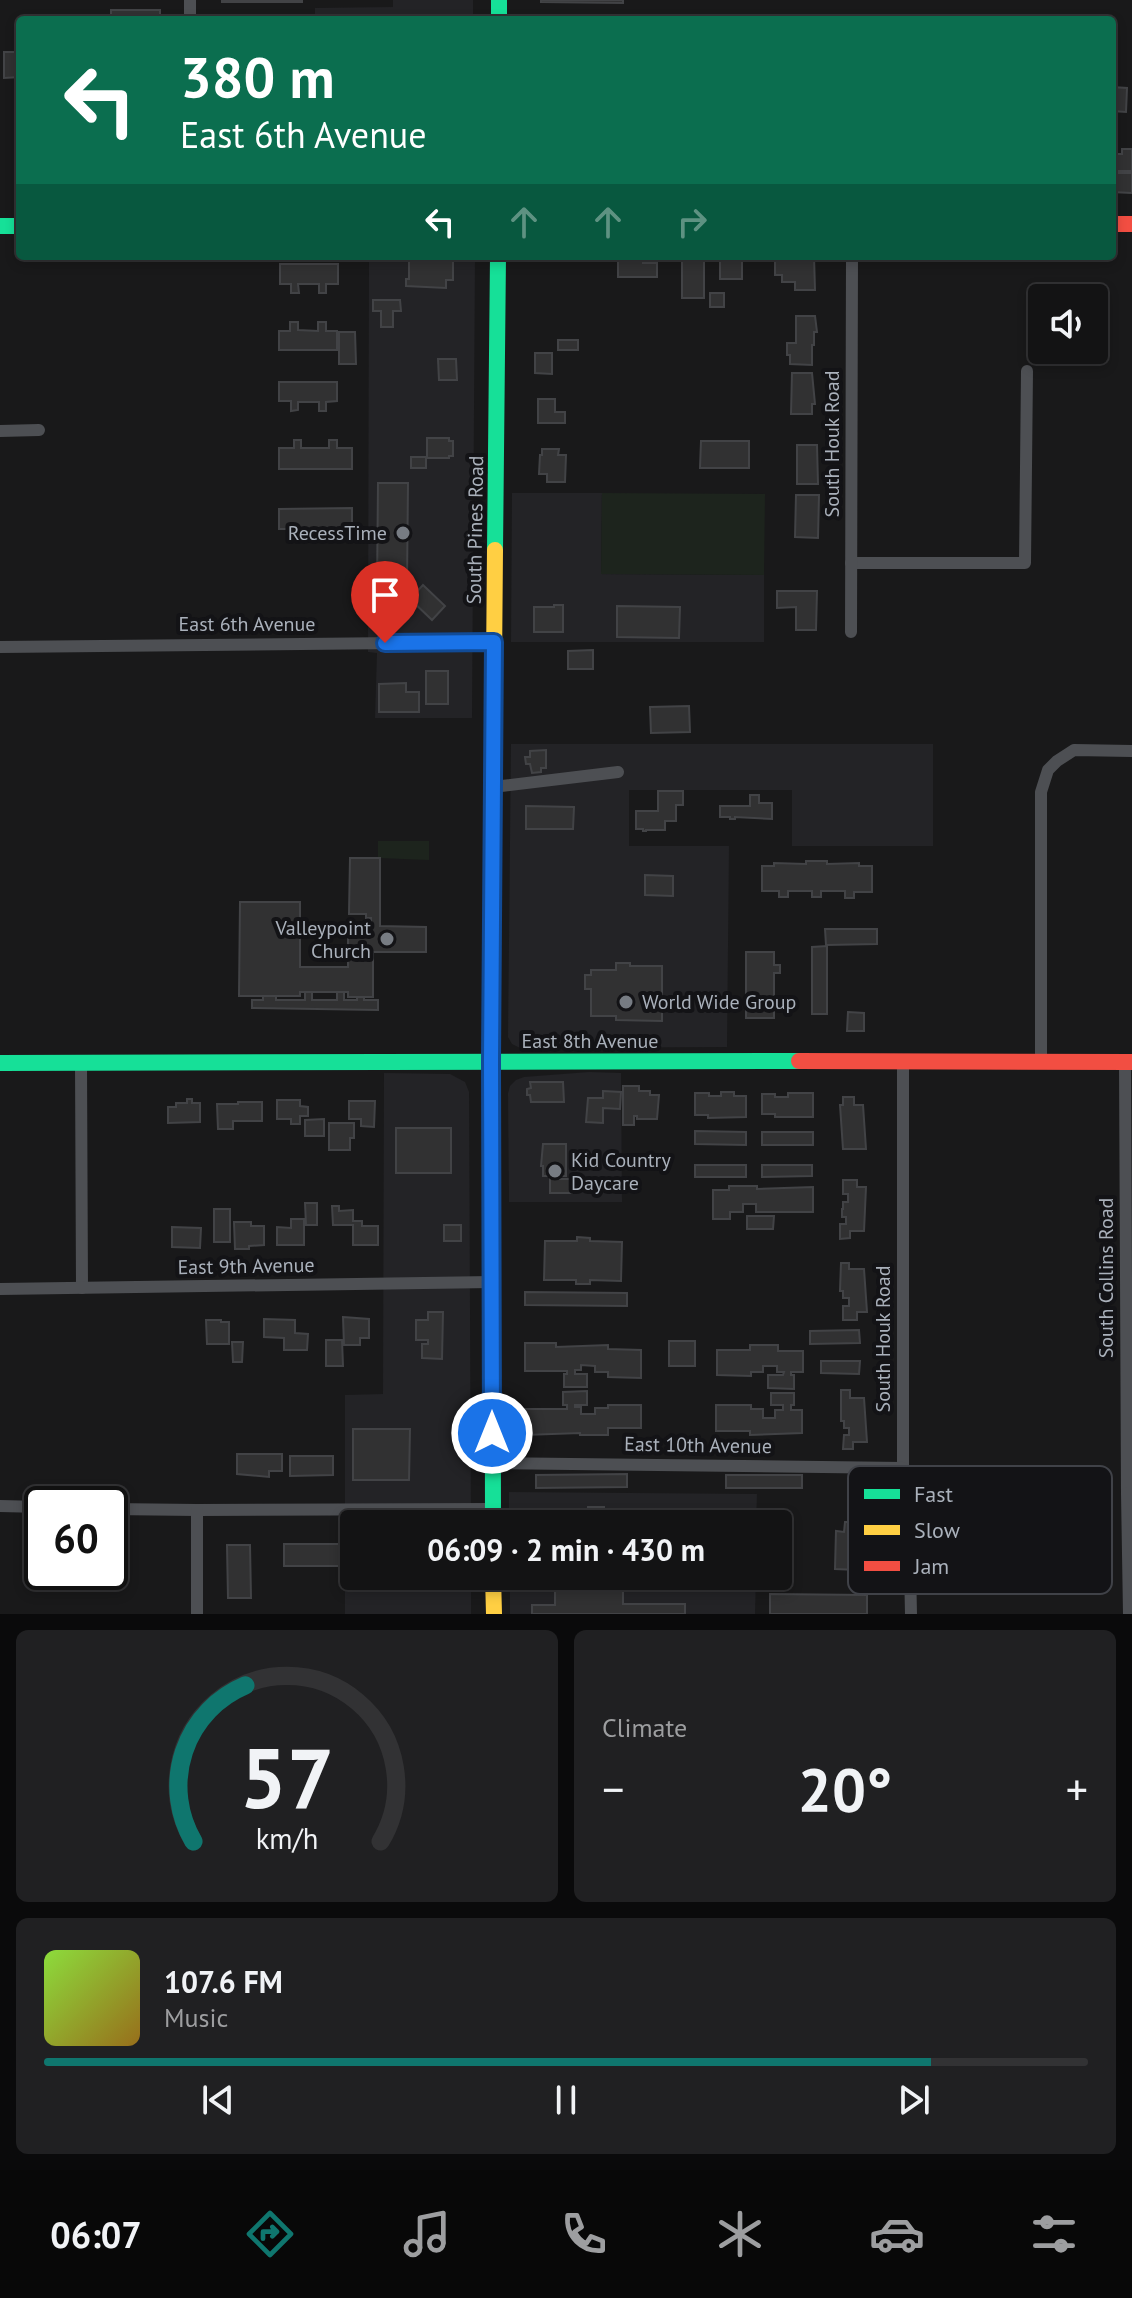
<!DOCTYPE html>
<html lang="en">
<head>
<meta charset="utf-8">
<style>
	:root { --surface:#131314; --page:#202022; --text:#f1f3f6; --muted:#9d9ea0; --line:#323234; --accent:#0f766e }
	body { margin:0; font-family:"PT Sans",sans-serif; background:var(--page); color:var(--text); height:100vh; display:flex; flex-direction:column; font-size:30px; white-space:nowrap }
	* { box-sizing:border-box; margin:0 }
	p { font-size:26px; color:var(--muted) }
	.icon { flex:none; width:44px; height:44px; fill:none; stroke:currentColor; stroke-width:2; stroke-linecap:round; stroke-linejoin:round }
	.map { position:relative; height:1614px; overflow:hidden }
	.sheet { display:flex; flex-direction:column; gap:16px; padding:16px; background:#0a0a0b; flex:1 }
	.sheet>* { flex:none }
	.guide { position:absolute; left:16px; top:16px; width:1100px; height:244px; border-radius:8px; box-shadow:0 4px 12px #0003,0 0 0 2px var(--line); background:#0b6e4f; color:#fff; overflow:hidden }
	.fabs { position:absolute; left:1028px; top:284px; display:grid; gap:16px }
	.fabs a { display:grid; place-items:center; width:80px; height:80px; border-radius:8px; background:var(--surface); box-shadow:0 4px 12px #0003,0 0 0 2px var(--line); font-size:40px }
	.speed { position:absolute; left:24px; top:1486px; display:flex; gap:16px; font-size:40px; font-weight:700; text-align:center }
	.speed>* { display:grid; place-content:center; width:104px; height:104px; border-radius:50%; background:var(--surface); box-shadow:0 4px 12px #0003,0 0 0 2px var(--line); line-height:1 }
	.speed .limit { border:4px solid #111; border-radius:12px; background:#fff; color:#111 }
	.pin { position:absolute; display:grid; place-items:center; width:68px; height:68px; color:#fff; margin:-82px -34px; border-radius:50% 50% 50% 0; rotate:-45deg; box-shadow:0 0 8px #0007 }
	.pin .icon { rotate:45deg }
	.me { position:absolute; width:88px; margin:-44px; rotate:0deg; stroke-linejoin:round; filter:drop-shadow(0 0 6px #0008) }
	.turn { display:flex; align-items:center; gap:28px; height:168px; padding:0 32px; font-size:36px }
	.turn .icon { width:104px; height:104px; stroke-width:2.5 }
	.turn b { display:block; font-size:56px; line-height:68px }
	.lanes { display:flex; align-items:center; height:76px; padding:0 32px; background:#0003; justify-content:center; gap:40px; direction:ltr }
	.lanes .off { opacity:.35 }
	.big { font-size:60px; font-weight:800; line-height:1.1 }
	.sheet .tile { flex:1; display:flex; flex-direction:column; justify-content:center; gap:12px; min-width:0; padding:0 28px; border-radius:12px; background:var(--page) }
	.sheet .dial { align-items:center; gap:0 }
	.dial svg { height:208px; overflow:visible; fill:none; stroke:var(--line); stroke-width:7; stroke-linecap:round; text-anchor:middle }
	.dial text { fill:var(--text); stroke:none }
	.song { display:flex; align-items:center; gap:24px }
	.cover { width:96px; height:96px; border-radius:12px; background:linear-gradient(135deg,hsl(90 70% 55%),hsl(40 70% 35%)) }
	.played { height:8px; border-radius:4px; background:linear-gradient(90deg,var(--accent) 85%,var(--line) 85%) }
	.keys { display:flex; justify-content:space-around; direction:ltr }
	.heat { display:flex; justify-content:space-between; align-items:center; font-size:44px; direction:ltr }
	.sheet .tiles { flex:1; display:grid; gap:16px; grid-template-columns:1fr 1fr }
	.tile:last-child { grid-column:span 2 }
	.trip { position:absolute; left:340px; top:1510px; width:452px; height:80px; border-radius:8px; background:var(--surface); box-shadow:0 4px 12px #0003,0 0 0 2px var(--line); font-weight:800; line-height:80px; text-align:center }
	.menu { display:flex; height:128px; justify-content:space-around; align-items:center; background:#080808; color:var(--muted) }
	.menu .icon { width:56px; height:56px }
	.menu .active { color:var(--accent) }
	.menu b { font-size:36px; color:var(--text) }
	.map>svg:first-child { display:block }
</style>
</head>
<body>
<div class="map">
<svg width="1132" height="1614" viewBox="0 0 1132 1614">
	<rect width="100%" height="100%" fill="#19191a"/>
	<g fill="#232326">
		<path d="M393,0H473V20H315V8L393,7Z"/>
		<path d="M369,256H475L472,718H375L377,653L368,652Z"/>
		<path d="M512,493H602L601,574L764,575V642H511Z"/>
		<path d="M511,744H933V846H792V790H629V846H729L727,1047L520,1048L512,1044L508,1037Z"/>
		<path d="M589,1072L621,1073L622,1202H509L508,1093L510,1086L516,1080L524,1077Z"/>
		<path d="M384,1073L450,1074L465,1082L469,1092L471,1524H354V1576H471V1614H345V1395L383,1394Z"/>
		<path d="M509,1492L757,1494L756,1524H509Z"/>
		<path d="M510,1576H756L755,1614H510Z"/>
	</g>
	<g fill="#1d241d">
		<path d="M602,493L765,494L764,575L601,574Z"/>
		<path d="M378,841H429V860L378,858Z"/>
	</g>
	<g fill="#313132" stroke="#424346" stroke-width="2">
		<rect x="222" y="0" width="80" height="2"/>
		<path d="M541,0H623V3L541,2Z"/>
		<rect x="111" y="10" width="49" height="10"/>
		<path d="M4,52H19L20,77L4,78Z"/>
		<path d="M1112,87L1127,88L1126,112L1112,111Z"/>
		<path d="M1122,149H1132V171H1112V154H1122Z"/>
		<path d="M1112,173H1132V193L1112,192Z"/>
		<path d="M431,256H446V259H453V280H446V288L406,286V279H409V259H431Z"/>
		<path d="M618,256L643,257V263H657V277H618Z"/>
		<rect x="682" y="256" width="22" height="42"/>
		<path d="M727,256H734V259H742V279H720V258H727Z"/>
		<path d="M775,256H814L815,290H795V282H782V275H775Z"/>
		<path d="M280,264H338V284H326V293H319V284H298L299,293H291V284H280Z"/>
		<rect x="710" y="293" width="14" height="14"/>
		<path d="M373,300H400L401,311H393V327H381V311H373Z"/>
		<path d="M796,316H815L817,332H814V345H812V365L790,364V355H787V343H796Z"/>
		<path d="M290,322H298V330L318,331V322H326V331H337V350H279V331H290Z"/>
		<path d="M339,332H355L356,364H339Z"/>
		<rect x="558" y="340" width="20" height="10"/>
		<path d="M535,353H552V374L535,373Z"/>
		<path d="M438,359H456L457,380H439Z"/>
		<path d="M792,373H812L815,404H812V414H791Z"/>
		<path d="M279,382H337V401L326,402V411H319V402H298V410L291,411V401H279Z"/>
		<path d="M538,399H555V412H565V423H538Z"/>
		<path d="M427,438H449V441H453V456H449V458H427Z"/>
		<path d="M294,440H301V448H329V440H337V448H352V469H279V448H294Z"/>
		<path d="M701,441H749V468H700Z"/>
		<path d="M797,445H817L818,484H797Z"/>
		<path d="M542,449H559L558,455H566L565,482H547V474H539L540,455H542Z"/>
		<rect x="411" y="457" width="15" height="11"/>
		<path d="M378,483H408L407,583L401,589L377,588Z"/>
		<path d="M796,495H819L818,538L795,537Z"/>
		<path d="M352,508V529H337V538H329V529H301V538H294V529H279V509Z"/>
		<path d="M423,585L445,606L432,620L410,599Z"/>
		<path d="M777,591H817L816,630H796V607L777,608Z"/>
		<path d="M554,605H563V632H534V607H554Z"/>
		<path d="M617,606L680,607L679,638L617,637Z"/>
		<path d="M593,650V669H568V651Z"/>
		<rect x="426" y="671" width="22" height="33"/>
		<path d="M406,683V692H419V712H379V684Z"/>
		<path d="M689,706L690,732L651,733L650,707Z"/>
		<path d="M546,750V768H541V772L532,773L530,764H526L525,757H530V751Z"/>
		<path d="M658,791H683V805H676V821H665V830H646V831H643V829H636V811H658Z"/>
		<path d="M750,795H759V803H772V819L735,817V819H730V817H720V806H750Z"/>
		<path d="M526,806L574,807L573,829H526Z"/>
		<path d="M350,858H380V926L426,927V952H373V997H348V992H300V996H239L240,902H300V967H348V927H371V918H366V914H349Z"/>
		<path d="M806,861H827V864L859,863V866H872V892H854V898H845V891H821V897H812V891H788V897H779V891H762V866H774V863L806,864Z"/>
		<path d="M645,875L673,876V896L645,895Z"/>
		<path d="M825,929H877V944L826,945Z"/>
		<path d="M827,946V1014H812V947Z"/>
		<path d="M746,952H774V965H780V973H774V997H780V1006H774V1018H746Z"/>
		<path d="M616,963H630V966H662V1021L616,1020V1016H591V989H585V975H591V970H616Z"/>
		<path d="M305,992H312V1000H337V992H344V1000H357V997H364V1000H378V1010L252,1008V1000H263V996H276V1000H305Z"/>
		<path d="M848,1012L864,1013V1031H847Z"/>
		<path d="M530,1082H563L564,1102H531L530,1095H527V1089L531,1088Z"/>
		<path d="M623,1086H639V1091H650V1095H659L657,1119H637V1116H634V1125H623Z"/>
		<path d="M603,1091L621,1092L620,1109L603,1108V1123L586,1122L588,1098H603Z"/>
		<path d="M721,1092H734V1096H746V1117L708,1118V1115H695V1093H709V1096H721Z"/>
		<path d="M788,1093H813V1117H775V1114H762V1094H775V1097H788Z"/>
		<path d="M843,1097H854V1105H863L866,1149H843L840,1105H843Z"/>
		<path d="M187,1099H192V1103H200V1122L168,1123V1107H176V1103H187Z"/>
		<path d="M277,1100H300V1106L308,1107V1116H300V1124H291V1119H277Z"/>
		<path d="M349,1101H375L374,1127L361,1126V1119H349Z"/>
		<path d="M238,1102H262V1121H233V1129H218L217,1104H238Z"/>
		<path d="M324,1119V1136H305V1120Z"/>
		<path d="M329,1123H354V1138H350V1150H329Z"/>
		<rect x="396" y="1128" width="55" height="45"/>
		<path d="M695,1131L746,1132V1145L695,1144Z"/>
		<rect x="762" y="1132" width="51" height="13"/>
		<path d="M543,1144H566V1176H557V1179H573V1193H550V1176H543V1166H541Z"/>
		<rect x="695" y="1165" width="51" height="12"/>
		<path d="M762,1165H812V1176L762,1177Z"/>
		<path d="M843,1180H857V1187H866L864,1231H850V1238L840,1239V1224H846V1217H842V1209H843V1202H848V1194H843Z"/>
		<path d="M729,1186H757V1189L813,1187V1212H756V1204H743V1212H730V1219H713V1190H729Z"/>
		<path d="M305,1203H317V1225H306Z"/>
		<path d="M332,1206H339V1211L353,1210V1221H362V1226H378V1245H353V1225H333Z"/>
		<rect x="214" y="1209" width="16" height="33"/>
		<path d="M747,1216H774L773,1229H747Z"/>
		<path d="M291,1219H304V1245H277V1227L291,1228Z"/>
		<path d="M234,1222H251V1226H264V1245L249,1246V1249H235Z"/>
		<rect x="444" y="1225" width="17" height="16"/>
		<path d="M172,1227L201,1228L200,1248L172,1247Z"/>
		<path d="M577,1237L590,1238V1241L622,1242L621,1281L590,1280V1284H576V1280H544L545,1241H577Z"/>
		<path d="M841,1263H849V1269H864L867,1312H857V1320H843V1306H849V1298H843V1291H840Z"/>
		<path d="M525,1292L627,1293V1306L525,1305Z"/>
		<path d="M428,1312H443L442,1359L422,1358V1344H428V1340H416V1320H428Z"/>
		<path d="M343,1317L369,1319V1338H360V1345H344Z"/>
		<path d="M264,1319L295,1320V1333L308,1334L307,1350H284V1338L264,1337Z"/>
		<path d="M206,1320H221V1322H229V1344H207Z"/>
		<path d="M859,1330L860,1343L810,1344V1331Z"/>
		<path d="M326,1340H342L343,1366H326Z"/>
		<rect x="669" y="1341" width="26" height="25"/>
		<path d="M232,1342H243L242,1362H233Z"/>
		<path d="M525,1343H556V1347L608,1345V1349L641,1350V1378L608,1377V1372H595V1366L581,1365V1370H575V1374H587V1387H564V1374H567V1371H525Z"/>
		<path d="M750,1345H778V1351H803V1372H791V1375H794V1389L768,1388V1375H783L784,1372H777V1366H763V1372H751V1376L717,1375V1350H750Z"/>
		<path d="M821,1361H860L859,1374L821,1373Z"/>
		<path d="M841,1390H850V1398H864L867,1442H853V1449H843L844,1435H849V1428H844V1421H841Z"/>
		<path d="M587,1391V1405H575V1407H581V1414H595V1408H608V1405H641V1428H608V1435H580V1433L525,1435V1409H567V1405H563V1392Z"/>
		<path d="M771,1393H794V1405H791V1410H802V1433L750,1435V1431H716V1405H751V1409H763V1418H775V1410H783V1405H771Z"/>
		<path d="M353,1429H410L409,1480H353Z"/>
		<path d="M237,1454H282V1471H269V1477L237,1474Z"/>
		<path d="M290,1456H333V1475L290,1476Z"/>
		<path d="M627,1474V1487L536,1488V1475Z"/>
		<rect x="726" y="1475" width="76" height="13"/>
		<path d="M588,1507H604V1521H587Z"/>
		<path d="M845,1522H864V1542H858V1570L835,1569L836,1531L844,1532Z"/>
		<rect x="284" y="1544" width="55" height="22"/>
		<path d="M227,1545H250L251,1598H228Z"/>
		<path d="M555,1588H623V1604H685V1614H532V1605H555Z"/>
		<path d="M770,1594L867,1595V1614H770Z"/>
	</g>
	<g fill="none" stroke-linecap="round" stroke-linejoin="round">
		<g stroke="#4d4f53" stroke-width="12">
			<path d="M190,20V0"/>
			<path d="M0,431L39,430"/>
			<path d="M851,563H1025L1027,371"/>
			<path d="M851,632L852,256"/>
			<path d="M0,647L494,642"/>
			<path d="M493,787L618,772"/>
			<path d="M1125,1062L1127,1493"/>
			<path d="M81,1063L82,1288"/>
			<path d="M903,1063V1468L909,1517L911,1614"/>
			<path d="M1041,1063V792L1048,770L1057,761L1074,750L1132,751"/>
			<path d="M0,1289L492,1282"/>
			<path d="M493,1463L903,1468"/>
			<path d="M0,1506L42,1507"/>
			<path d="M110,1509L197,1510L493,1509"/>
			<path d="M197,1510V1614"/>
			<path d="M1129,1614L1127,1493H1132"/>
		</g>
		<g stroke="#16e098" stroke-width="16">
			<path d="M499,0V20"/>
			<path d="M0,226H20"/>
			<path d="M495,550L498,256"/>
			<path d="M492,900L493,1524"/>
			<path d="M0,1063L799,1061"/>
		</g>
		<g stroke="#ffcf43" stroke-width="16">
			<path d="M492,900L495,550"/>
			<path d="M493,1576L494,1614"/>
		</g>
		<g stroke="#f24e42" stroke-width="16">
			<path d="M1112,224H1132"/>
			<path d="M799,1061L1132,1062"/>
		</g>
	</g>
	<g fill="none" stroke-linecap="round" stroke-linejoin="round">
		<g stroke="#114b97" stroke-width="20">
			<path id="route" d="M385,643L494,642L491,1061L492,1433"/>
		</g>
		<use href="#route" stroke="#1a73e8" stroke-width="14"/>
	</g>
	<g fill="#777c83" stroke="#131316" stroke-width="3">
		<circle cx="403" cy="533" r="8"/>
		<circle cx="387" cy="939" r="8"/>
		<circle cx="626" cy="1002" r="8"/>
		<circle cx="555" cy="1171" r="8"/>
	</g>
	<g text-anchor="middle" stroke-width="8" stroke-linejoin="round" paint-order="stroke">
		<g font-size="20" fill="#aab1bb" stroke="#131316">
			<text transform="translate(832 444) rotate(-90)" y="7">South Houk Road</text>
			<text transform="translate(475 530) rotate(-89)" y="7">South Pines Road</text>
			<text x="247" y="631">East 6th Avenue</text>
			<text x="590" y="1048">East 8th Avenue</text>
			<text transform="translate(246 1266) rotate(-1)" y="7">East 9th Avenue</text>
			<text transform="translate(1106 1278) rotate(-90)" y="7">South Collins Road</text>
			<text transform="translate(883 1339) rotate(-90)" y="7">South Houk Road</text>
			<text transform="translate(698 1445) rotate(1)" y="7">East 10th Avenue</text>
		</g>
		<g font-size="20" fill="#aab1bb" stroke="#131316" text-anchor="end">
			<text x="387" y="540">RecessTime</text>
			<text x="371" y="935">Valleypoint<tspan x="371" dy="23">Church</tspan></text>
			<text x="642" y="1009" text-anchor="start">World Wide Group</text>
			<text x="571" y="1167" text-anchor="start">Kid Country<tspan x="571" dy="23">Daycare</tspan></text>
		</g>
	</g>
	<rect x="848" y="1466" width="264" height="128" rx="12" fill="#131316" stroke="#404248" stroke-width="2"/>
	<rect x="864" y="1489" width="36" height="10" fill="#16e098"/>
	<rect x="864" y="1525" width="36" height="10" fill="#ffcf43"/>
	<rect x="864" y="1561" width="36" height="10" fill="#f24e42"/>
	<g font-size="22" fill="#aab1bb">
		<text x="914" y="1502">Fast</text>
		<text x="914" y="1538">Slow</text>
		<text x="914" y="1574">Jam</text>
	</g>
</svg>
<div class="fabs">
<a><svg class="icon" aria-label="sound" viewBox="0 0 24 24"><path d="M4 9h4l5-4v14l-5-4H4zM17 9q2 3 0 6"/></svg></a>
</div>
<div class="speed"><div class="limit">60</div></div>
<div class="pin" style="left:385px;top:643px;background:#d93025"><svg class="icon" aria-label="arrive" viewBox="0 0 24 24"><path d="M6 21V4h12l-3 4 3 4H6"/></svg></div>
<svg class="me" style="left:492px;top:1433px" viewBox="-20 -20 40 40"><circle r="17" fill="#1a73e8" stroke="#fff" stroke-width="3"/><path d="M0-11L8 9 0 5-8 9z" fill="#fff"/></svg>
<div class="trip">06:09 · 2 min · 430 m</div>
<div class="guide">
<div class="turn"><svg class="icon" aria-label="left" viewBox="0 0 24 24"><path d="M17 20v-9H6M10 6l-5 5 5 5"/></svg><div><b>380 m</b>East 6th Avenue</div></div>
<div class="lanes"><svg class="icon" aria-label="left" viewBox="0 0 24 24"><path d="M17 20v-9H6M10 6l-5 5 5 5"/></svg><svg class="icon off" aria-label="ahead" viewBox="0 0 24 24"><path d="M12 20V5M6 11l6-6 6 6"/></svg><svg class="icon off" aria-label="ahead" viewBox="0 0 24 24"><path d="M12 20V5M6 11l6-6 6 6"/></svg><svg class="icon off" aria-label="right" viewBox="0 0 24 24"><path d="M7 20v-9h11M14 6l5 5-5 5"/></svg></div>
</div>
</div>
<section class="sheet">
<div class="tiles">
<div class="tile dial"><svg viewBox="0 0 100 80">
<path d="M14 69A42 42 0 1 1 86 69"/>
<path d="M14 69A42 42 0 0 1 34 9" stroke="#0f766e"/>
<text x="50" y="56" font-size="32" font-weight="700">57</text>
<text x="50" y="72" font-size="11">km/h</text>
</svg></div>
<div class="tile"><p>Climate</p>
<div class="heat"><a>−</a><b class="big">20°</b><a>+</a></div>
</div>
<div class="tile">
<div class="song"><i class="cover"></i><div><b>107.6 FM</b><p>Music</p></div></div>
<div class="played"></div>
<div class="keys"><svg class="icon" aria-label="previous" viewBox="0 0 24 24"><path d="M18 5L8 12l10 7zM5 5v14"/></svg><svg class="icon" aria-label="pause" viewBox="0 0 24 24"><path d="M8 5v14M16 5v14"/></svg><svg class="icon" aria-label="next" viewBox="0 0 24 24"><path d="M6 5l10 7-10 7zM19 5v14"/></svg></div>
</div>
</div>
</section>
<nav class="menu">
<b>06:07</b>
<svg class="icon active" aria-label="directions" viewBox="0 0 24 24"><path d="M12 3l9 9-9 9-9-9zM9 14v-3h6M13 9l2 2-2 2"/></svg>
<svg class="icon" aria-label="music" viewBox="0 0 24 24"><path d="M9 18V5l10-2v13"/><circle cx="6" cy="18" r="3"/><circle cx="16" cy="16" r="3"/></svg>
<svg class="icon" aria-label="phone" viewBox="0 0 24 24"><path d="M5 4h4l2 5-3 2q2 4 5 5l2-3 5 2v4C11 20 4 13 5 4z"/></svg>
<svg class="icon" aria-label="climate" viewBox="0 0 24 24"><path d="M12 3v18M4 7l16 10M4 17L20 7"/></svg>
<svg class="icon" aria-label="car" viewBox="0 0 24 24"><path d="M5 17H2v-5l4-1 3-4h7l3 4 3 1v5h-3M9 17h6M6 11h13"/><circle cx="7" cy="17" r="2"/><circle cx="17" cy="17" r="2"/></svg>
<svg class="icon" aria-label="filters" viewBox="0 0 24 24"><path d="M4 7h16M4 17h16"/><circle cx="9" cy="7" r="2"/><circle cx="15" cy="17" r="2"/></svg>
</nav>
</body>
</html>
